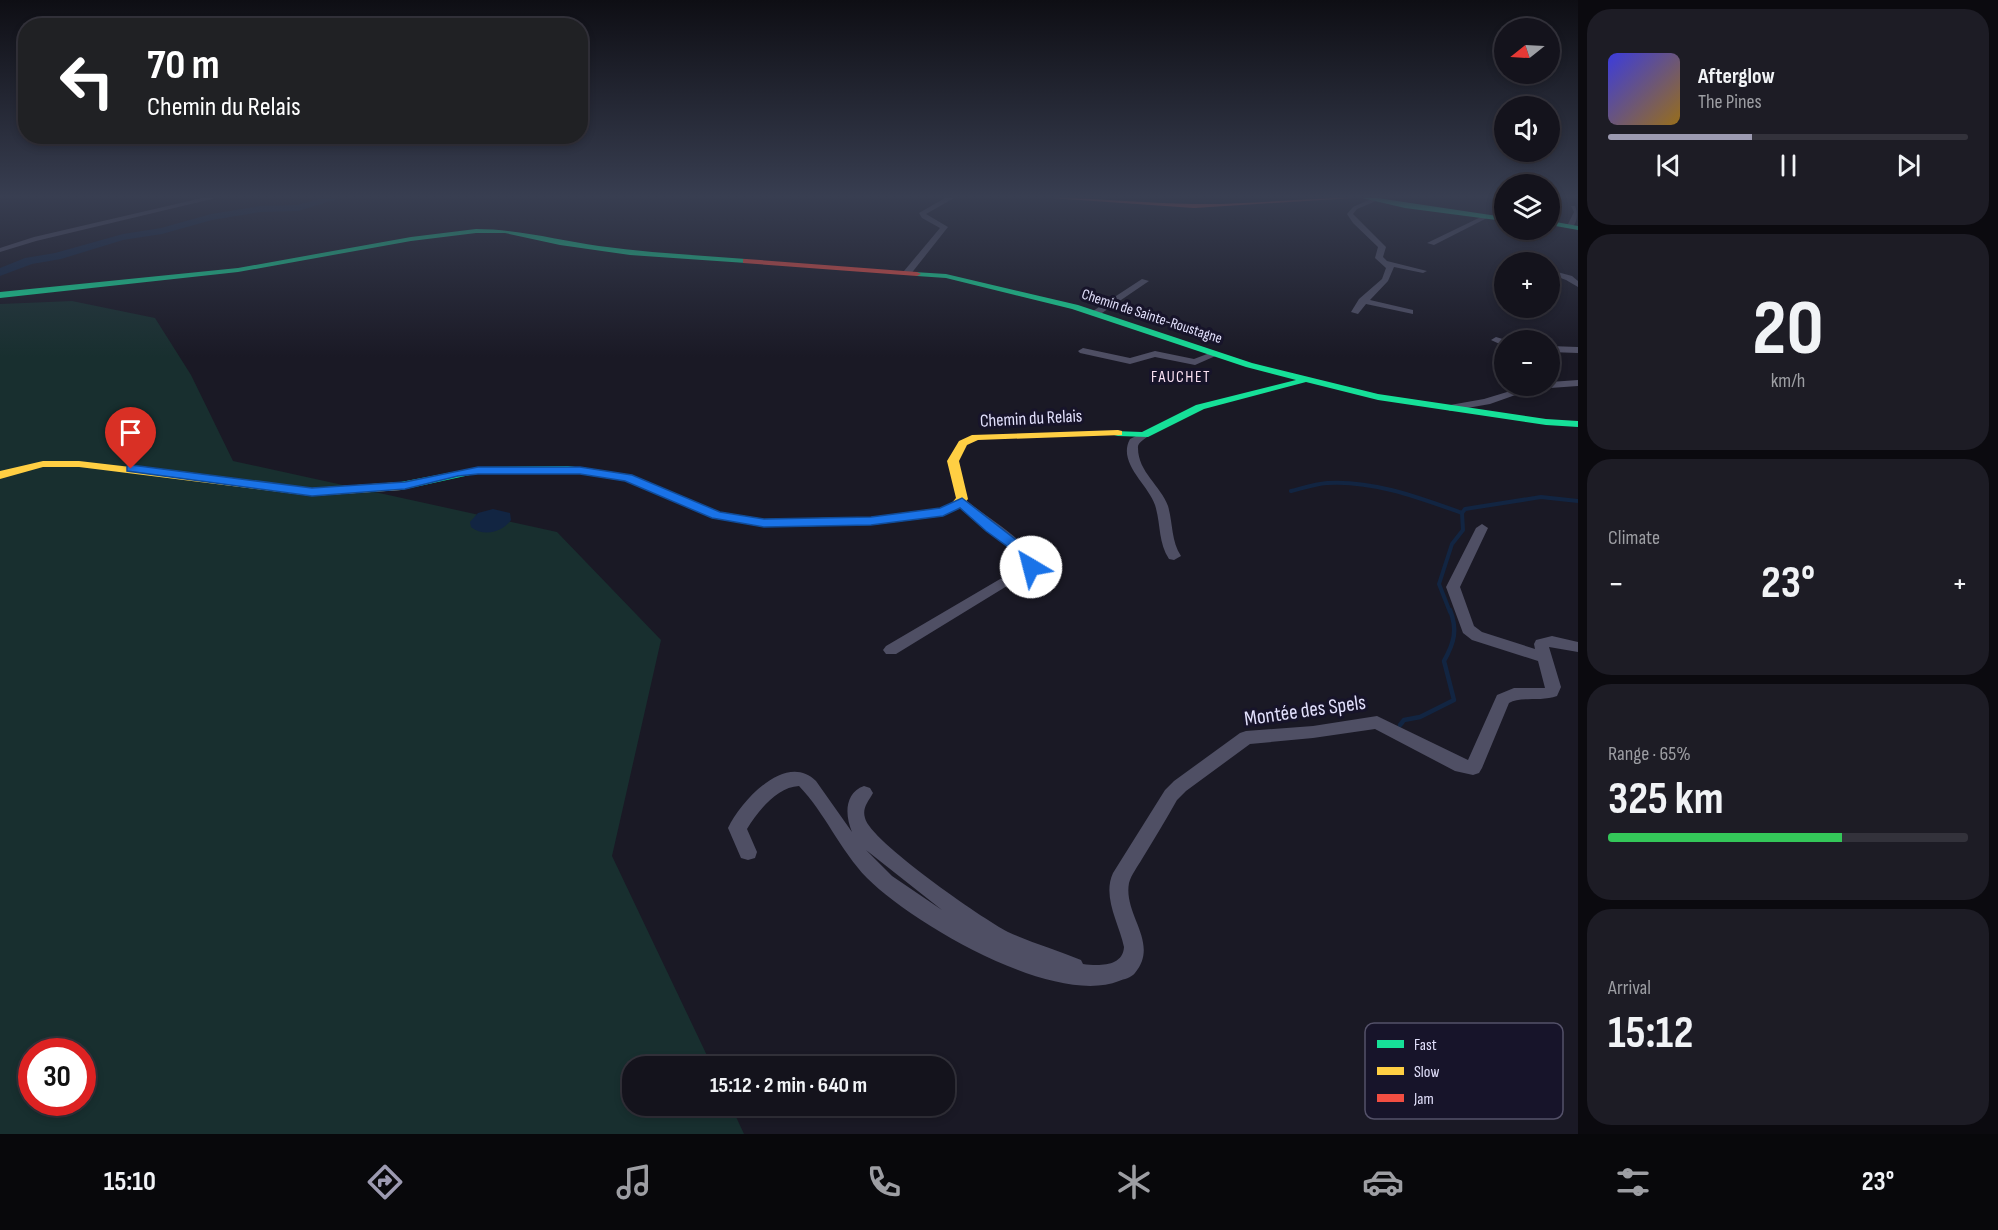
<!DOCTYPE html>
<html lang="en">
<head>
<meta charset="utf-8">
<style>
	:root { --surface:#14131c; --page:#1d1c25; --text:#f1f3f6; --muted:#9d9ea3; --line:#33323b; --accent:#9c9ab1 }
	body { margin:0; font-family:"Sofia Sans Condensed",sans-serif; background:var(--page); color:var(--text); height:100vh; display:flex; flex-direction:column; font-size:22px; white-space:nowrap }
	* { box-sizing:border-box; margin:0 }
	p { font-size:20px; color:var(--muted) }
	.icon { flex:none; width:33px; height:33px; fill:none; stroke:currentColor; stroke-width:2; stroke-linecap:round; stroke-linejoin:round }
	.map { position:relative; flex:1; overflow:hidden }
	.details { display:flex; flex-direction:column; gap:9px; padding:9px; background:#0b0a0f; width:420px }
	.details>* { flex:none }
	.guide { position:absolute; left:18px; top:18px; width:570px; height:126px; border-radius:24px; box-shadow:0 3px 9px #0003,0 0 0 2px var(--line); background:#202124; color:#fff; overflow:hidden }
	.needle { width:39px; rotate:252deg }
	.controls { position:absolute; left:1494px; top:18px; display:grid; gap:12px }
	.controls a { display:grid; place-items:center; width:66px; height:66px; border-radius:50%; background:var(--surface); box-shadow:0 3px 9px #0003,0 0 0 2px var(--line); font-size:30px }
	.speed { position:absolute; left:18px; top:1038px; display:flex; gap:12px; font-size:30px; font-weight:700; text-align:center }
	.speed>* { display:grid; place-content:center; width:78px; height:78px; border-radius:50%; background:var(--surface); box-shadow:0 3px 9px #0003,0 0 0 2px var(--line); line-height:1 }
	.speed .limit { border:9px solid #d22; background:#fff; color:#111 }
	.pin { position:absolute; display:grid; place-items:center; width:51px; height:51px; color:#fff; margin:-62px -26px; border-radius:50% 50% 50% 0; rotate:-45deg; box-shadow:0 0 6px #0007 }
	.pin .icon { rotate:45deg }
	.me { position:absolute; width:66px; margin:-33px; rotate:323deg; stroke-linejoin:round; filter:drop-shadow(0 0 4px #0008) }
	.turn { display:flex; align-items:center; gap:21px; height:126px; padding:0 30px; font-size:27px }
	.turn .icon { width:78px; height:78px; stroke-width:2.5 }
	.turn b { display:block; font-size:42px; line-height:51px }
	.big { font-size:45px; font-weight:700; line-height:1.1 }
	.details .widget { flex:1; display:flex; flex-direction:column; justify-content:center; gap:9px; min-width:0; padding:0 21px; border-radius:24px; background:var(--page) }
	.details .dial { align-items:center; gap:0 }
	.dial b { font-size:78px; line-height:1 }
	.song { display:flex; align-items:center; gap:18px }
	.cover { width:72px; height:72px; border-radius:9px; background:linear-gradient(135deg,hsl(240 70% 55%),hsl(40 70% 35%)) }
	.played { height:6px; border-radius:3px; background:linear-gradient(90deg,var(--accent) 40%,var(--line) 40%) }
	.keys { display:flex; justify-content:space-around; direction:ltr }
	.heat { display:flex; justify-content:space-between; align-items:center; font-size:33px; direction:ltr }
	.charge { height:9px; border-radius:4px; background:linear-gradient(90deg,#34c759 65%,var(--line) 0) }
	.trip { position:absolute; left:622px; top:1056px; width:333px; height:60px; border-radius:24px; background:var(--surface); box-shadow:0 3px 9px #0003,0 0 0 2px var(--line); font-weight:700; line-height:60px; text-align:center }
	.tabs { display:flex; height:96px; justify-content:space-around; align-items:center; background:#08080b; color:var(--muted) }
	.tabs .icon { width:42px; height:42px }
	.tabs .selected { color:var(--accent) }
	.tabs b { font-size:27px; color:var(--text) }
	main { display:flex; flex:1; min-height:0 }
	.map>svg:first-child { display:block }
</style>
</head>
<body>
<main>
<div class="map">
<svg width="1578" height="1134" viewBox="0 0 1578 1134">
	<rect width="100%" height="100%" fill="#1a1925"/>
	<path fill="#182f2f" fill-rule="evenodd" d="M72,301L155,318L191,375L233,461L557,532L661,640L612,856L712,1066H633V1106H731L744,1134H0V304ZM32,1052H82V1102H32Z"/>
	<path fill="#122542" d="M493,509L510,513L511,520C502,533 483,537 471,527L470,522L478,513Z"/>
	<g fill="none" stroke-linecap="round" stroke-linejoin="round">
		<g stroke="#122542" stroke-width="4">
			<path d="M1291,491C1303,488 1315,484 1327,483C1373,480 1420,498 1462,513"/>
			<path d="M1450,612L1439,584L1452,544L1463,530L1462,513L1465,509L1541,497L1578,501"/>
		</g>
		<path stroke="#122542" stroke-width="4.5" d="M1400,725L1404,720L1420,717L1454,700L1444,661C1454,643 1458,630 1450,610"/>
		<path fill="#122542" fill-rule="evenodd" d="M322,198H341L298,211L260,212L212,220L162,234L123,240L61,259L32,264L0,276V268L25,258L55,253L123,234L161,228L211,214L260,206L298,205Z"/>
		<g fill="#4f4f64" fill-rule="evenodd">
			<path d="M202,198H216L36,241L0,252V248L34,237Z"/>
			<path d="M945,198H954L926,214L948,227L910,275H904V271L940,228L922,218L919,213Z"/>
			<path d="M1373,198H1383L1357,209L1353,214L1386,247L1383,257L1387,261L1427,271L1423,273L1394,267L1388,281L1370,300L1413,310V314L1366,304L1358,314L1351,312L1359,299L1382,279L1386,268L1375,258L1378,247L1353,223L1347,214L1353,207Z"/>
			<path d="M1571,206H1575C1578,212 1578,224 1571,228L1567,226L1574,212Z"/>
			<path d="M1485,215L1487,218L1434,245L1427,243Z"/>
			<path d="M1529,259L1535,262H1526V259Z"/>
			<path d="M1550,270L1572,276L1578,281V287L1566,280L1550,274Z"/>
			<path d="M1142,279L1149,281L1099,315H1093V311Z"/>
			<path d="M1496,337L1506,340L1504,346L1491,340Z"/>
			<path d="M1550,346L1578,347V353L1550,352Z"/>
			<path d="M1083,348L1130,358L1155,351L1194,359L1215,351L1220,354L1195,365L1155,357L1130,364L1080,353L1078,351Z"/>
			<path d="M1578,380V386L1550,388L1545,386H1550V382Z"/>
			<path d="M1527,386H1541L1490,404L1450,411L1445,408L1450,405L1484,399Z"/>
			<path d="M1144,432L1149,435C1146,439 1137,442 1138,448C1138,472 1161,486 1168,506C1173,523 1171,541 1181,556L1174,560L1169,559C1158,542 1161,524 1155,505C1148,484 1117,463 1130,439Z"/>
			<path d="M961,498L965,499C981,514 1038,547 1038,567L896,654H886L883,650L886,646L1024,565L1021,557L1013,550L957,505L955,502L957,499Z"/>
			<path d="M1482,524L1488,528L1460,587L1474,626L1482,632L1535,649L1534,644L1536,640L1552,636L1578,642V652L1549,647L1561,687L1557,696C1541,702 1520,696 1509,703L1482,768L1479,773L1473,775L1455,771L1375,729L1313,738L1250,744L1186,791L1177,800C1166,820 1154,839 1142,859C1138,866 1131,875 1129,883C1123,915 1160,943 1135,973C1131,978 1124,979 1119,981C1054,1007 912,923 867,878C840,850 825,813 799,786C777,787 758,811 747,829L757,852L755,858L748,860L741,858L728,828C741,801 786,751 816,781L852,832C845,816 844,793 864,786L870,788L873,793C868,802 862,808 865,818C870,841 983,919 1008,932C1032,943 1057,950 1081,960L1083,964C1098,966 1123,967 1124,947C1119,923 1102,897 1113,873L1165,790L1174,781L1240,733L1246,731L1313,726L1377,716L1468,760L1497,695L1514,688H1545L1538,661L1472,640L1463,633L1446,587L1476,528ZM866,850L942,910L892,876Z"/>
		</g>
		<g fill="#16e098" fill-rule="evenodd">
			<path d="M1362,198H1377L1504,217V221L1405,208Z"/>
			<path d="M1550,221L1578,226V230L1550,225Z"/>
			<path d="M476,229C518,229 558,240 599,246C648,253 697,255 746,259L750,261L746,263L630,255L560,245L505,233H476L411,241L238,272L0,298V292L238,268L411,237Z"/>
			<path d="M914,272L946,274L1078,305L1252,363L1378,394L1546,419L1578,421V427L1546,425L1378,400L1306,382L1204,409L1148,437L1118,436L1114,435V431L1142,432L1196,405L1296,380L1246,367L1072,309L946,278L917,276L913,274Z"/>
			<path d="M568,466L632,475L720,512L764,519L871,517L940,509L956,501L962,505L943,516L871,525L764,527L713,518L625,481L568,472L479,473L401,490L395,486L401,482L479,467Z"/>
		</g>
		<g fill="#ffcf43" fill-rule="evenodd">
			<path d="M1118,430L1122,431V435L978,440L967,445L959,461L968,499L960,508H952L950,505L956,498L947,461L959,441L972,435Z"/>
			<path d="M43,461H79L312,488L401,482L407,486L401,490L312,496L79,467H43L0,479V471Z"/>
		</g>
		<g fill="#f24e42" fill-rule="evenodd">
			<path d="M1051,198C1098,198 1145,203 1193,204C1246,205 1300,198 1353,198L1194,208Z"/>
			<path d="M746,259L917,272L921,274L917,276L743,263V259Z"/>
		</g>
	</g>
	<linearGradient id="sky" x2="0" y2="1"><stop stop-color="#0e0e14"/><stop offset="0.55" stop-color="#383e51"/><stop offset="1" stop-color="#383e51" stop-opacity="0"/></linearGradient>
	<rect width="1578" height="357" fill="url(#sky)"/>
	<path fill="#1a73e8" stroke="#114b97" stroke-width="1.5" d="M131,465L312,488L405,482L478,467H580L632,475L720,512L764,519L871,517L940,508L962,498L1028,549L1038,562L1036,570H1026L1025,562L1019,555L986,531L960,508L943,516L871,525L764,527L712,518L625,481L580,474H478L458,476L405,489L312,496L127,471V466Z"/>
	<g text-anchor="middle" stroke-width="6" stroke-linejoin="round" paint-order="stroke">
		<g font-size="15" fill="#e2e0fc" stroke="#17142a">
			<text transform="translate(1152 316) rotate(18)" y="5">Chemin de Sainte-Roustagne</text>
		</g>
		<g font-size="16" letter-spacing="1.5" fill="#fce2f3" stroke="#17142a">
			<text x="1181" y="382">FAUCHET</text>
		</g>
		<g font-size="18" fill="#e2e0fc" stroke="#17142a">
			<text transform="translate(1031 418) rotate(-3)" y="6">Chemin du Relais</text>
		</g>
		<g font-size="21" fill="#e2e0fc" stroke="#17142a">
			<text transform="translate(1305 710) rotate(-8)" y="7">Montée des Spels</text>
		</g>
	</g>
	<rect x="1365" y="1023" width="198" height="96" rx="9" fill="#17142a" stroke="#545169" stroke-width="1.5"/>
	<rect x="1377" y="1040" width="27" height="8" fill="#16e098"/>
	<rect x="1377" y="1067" width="27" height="8" fill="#ffcf43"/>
	<rect x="1377" y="1094" width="27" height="8" fill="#f24e42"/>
	<g font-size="16" fill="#e2e0fc">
		<text x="1414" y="1050">Fast</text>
		<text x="1414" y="1077">Slow</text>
		<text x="1414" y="1104">Jam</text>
	</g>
</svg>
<div class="controls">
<a><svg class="needle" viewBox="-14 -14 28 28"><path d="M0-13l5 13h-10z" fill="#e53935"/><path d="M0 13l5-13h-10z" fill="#9d9ea3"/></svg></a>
<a><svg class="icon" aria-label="sound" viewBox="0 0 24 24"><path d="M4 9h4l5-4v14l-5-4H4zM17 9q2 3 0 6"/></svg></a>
<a><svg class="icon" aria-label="layers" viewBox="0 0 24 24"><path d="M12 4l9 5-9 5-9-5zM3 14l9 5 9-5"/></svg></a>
<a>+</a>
<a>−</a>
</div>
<div class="speed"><div class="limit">30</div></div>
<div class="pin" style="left:131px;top:469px;background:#d93025"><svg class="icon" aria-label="arrive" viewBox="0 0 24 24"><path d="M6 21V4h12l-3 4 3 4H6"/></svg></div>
<svg class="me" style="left:1031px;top:567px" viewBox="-20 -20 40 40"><circle r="19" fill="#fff"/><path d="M0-13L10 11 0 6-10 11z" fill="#1a73e8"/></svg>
<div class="trip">15:12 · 2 min · 640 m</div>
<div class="guide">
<div class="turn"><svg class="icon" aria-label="left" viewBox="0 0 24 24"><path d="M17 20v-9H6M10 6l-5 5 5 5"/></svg><div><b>70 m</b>Chemin du Relais</div></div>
</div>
</div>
<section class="details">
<div class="widget">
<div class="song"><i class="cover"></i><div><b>Afterglow</b><p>The Pines</p></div></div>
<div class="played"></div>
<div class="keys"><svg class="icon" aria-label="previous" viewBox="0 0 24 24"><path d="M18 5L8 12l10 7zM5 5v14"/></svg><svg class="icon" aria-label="pause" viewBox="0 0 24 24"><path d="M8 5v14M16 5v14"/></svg><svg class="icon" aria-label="next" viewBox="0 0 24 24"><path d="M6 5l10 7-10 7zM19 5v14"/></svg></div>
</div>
<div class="widget dial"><b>20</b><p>km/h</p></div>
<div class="widget"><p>Climate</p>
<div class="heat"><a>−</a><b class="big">23°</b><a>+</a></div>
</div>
<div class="widget"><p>Range · 65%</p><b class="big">325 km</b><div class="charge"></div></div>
<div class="widget"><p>Arrival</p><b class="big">15:12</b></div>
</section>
</main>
<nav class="tabs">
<b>15:10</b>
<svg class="icon selected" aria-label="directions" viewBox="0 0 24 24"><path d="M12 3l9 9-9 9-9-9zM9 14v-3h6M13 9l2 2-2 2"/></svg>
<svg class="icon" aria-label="music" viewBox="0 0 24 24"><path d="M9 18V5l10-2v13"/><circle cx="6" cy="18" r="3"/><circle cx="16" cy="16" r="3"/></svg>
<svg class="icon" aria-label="phone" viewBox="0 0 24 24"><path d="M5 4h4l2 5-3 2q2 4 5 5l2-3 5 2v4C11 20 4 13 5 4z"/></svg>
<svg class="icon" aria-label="climate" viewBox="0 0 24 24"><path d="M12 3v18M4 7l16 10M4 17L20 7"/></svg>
<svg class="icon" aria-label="car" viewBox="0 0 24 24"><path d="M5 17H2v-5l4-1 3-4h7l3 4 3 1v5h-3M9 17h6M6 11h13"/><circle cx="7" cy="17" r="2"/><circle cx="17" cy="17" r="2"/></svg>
<svg class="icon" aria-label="filters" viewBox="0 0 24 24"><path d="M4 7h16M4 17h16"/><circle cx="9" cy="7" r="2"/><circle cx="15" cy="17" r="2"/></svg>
<b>23°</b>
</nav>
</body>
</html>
